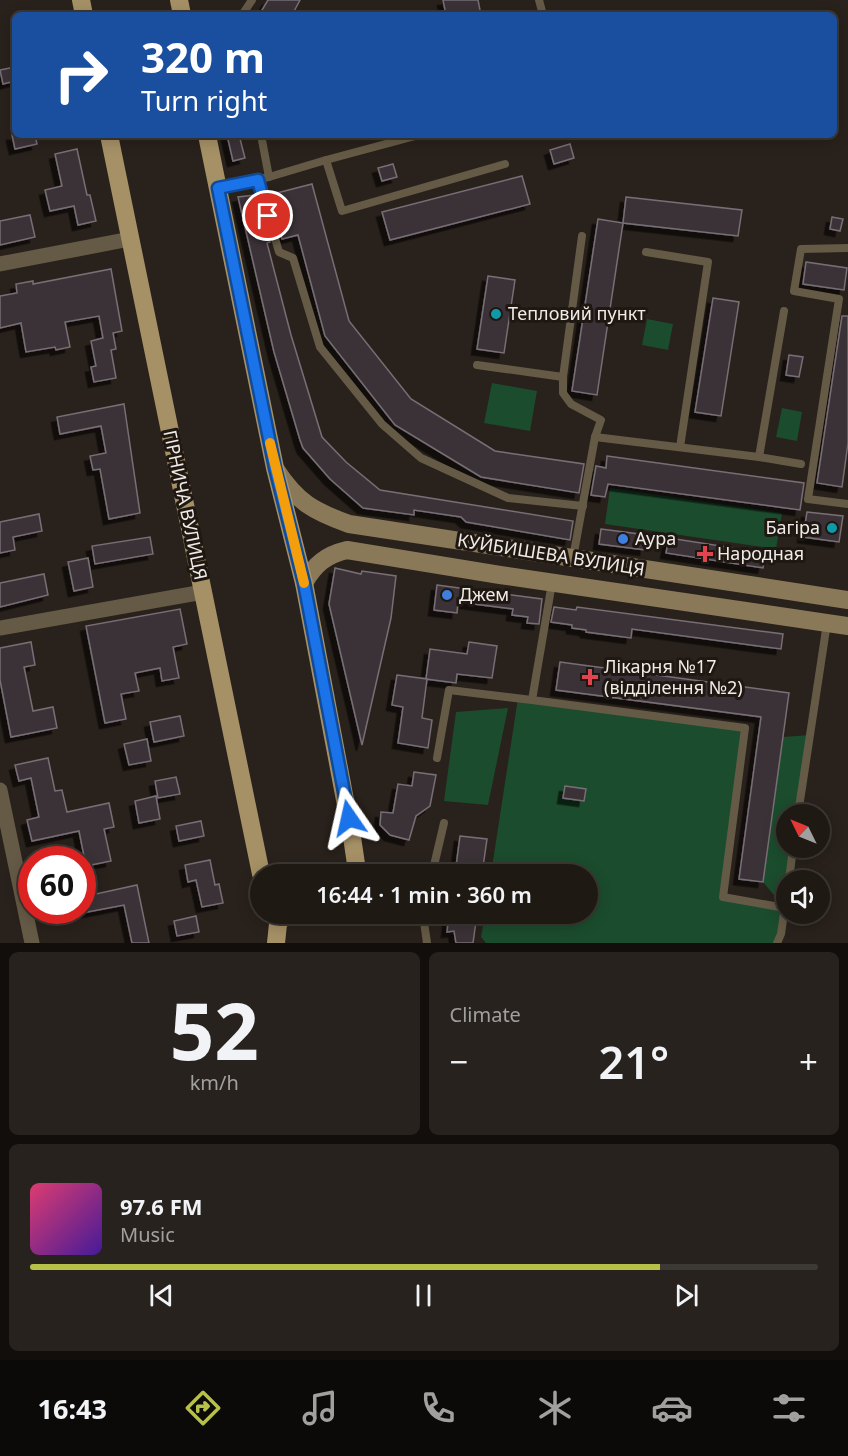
<!DOCTYPE html>
<html lang="en">
<head>
<meta charset="utf-8">
<style>
	:root { --surface:#1f1914; --page:#27221d; --text:#f1f3f6; --muted:#a1a0a0; --line:#3c3834; --accent:#b8c147 }
	body { margin:0; font-family:"Noto Sans",sans-serif; background:var(--page); color:var(--text); height:100vh; display:flex; flex-direction:column; font-size:22px; white-space:nowrap }
	* { box-sizing:border-box; margin:0 }
	p { font-size:20px; color:var(--muted) }
	.icon { flex:none; width:33px; height:33px; fill:none; stroke:currentColor; stroke-width:2; stroke-linecap:round; stroke-linejoin:round }
	.map { position:relative; height:943px; overflow:hidden }
	.drawer { display:flex; flex-direction:column; gap:9px; padding:9px; background:#110e0b; flex:1 }
	.drawer>* { flex:none }
	.hud { position:absolute; left:12px; top:12px; width:825px; height:126px; border-radius:9px; box-shadow:0 3px 15px #0003,0 0 0 2px var(--line); background:#1a4fa0; color:#fff; overflow:hidden }
	.needle { width:39px; rotate:313deg }
	.tools { position:absolute; left:776px; top:804px; display:grid; gap:12px }
	.tools a { display:grid; place-items:center; width:54px; height:54px; border-radius:50%; background:var(--surface); box-shadow:0 3px 15px #0003,0 0 0 2px var(--line); font-size:30px }
	.speed { position:absolute; left:18px; top:846px; display:flex; gap:12px; font-size:30px; font-weight:700; text-align:center }
	.speed>* { display:grid; place-content:center; width:78px; height:78px; border-radius:50%; background:var(--surface); box-shadow:0 3px 15px #0003,0 0 0 2px var(--line); line-height:1 }
	.speed .limit { border:9px solid #d22; background:#fff; color:#111 }
	.pin { position:absolute; display:grid; place-items:center; width:51px; height:51px; color:#fff; margin:-26px; border:3px solid #fff; border-radius:50%; box-shadow:0 2px 6px #0007 }
	.me { position:absolute; width:66px; margin:-33px; rotate:349deg; stroke-linejoin:round; filter:drop-shadow(0 0 4px #0008) }
	.turn { display:flex; align-items:center; gap:21px; height:126px; padding:0 30px; font-size:27px }
	.turn .icon { width:78px; height:78px; stroke-width:2.5 }
	.turn b { display:block; font-size:42px; line-height:51px }
	.big { font-size:45px; font-weight:600; line-height:1.1 }
	.drawer .widget { flex:1; display:flex; flex-direction:column; justify-content:center; gap:9px; min-width:0; padding:0 21px; border-radius:9px; background:var(--page) }
	.drawer .dial { align-items:center; gap:0 }
	.dial b { font-size:78px; line-height:1 }
	.song { display:flex; align-items:center; gap:18px }
	.cover { width:72px; height:72px; border-radius:9px; background:linear-gradient(135deg,hsl(340 70% 55%),hsl(260 70% 35%)) }
	.played { height:6px; border-radius:3px; background:linear-gradient(90deg,var(--accent) 80%,var(--line) 80%) }
	.keys { display:flex; justify-content:space-around; direction:ltr }
	.heat { display:flex; justify-content:space-between; align-items:center; font-size:33px; direction:ltr }
	.drawer .tiles { flex:1; display:grid; gap:9px; grid-template-columns:1fr 1fr }
	.widget:last-child { grid-column:span 2 }
	.trip { position:absolute; left:250px; top:864px; width:348px; height:60px; border-radius:30px; background:var(--surface); box-shadow:0 3px 15px #0003,0 0 0 2px var(--line); font-weight:600; line-height:60px; text-align:center }
	.tab-bar { display:flex; height:96px; justify-content:space-around; align-items:center; background:#0c0a08; color:var(--muted) }
	.tab-bar .icon { width:42px; height:42px }
	.tab-bar .on { color:var(--accent) }
	.tab-bar b { font-size:27px; color:var(--text) }
	.map>svg:first-child { display:block }
</style>
</head>
<body>
<div class="map">
<svg width="848" height="943" viewBox="0 0 848 943">
	<defs>
		<filter id="shadow"><feDropShadow dx="-5.5" dy="5.5" stdDeviation="0" flood-color="#0009"/></filter>
	</defs>
	<rect width="100%" height="100%" fill="#29211b"/>
	<g fill="#1b4c2d">
		<path d="M647,319L673,324L668,350L642,345Z"/>
		<path d="M492,383L537,391L530,431L484,423Z"/>
		<path d="M782,408L802,412L797,441L776,437Z"/>
		<path d="M610,488L782,513L776,549L605,524Z"/>
		<path d="M518,698L745,728L723,897L784,907L763,882L783,737L810,735L798,814H786V848H793L786,880V899L777,943H486L481,937L485,914H588V874H491Z"/>
		<path d="M508,708L488,805L444,801L456,712Z"/>
	</g>
	<g fill="#3b3339" stroke="#786e75" stroke-width="1.5" filter="url(#shadow)">
		<path d="M268,0H300L292,15H259Z"/>
		<path d="M443,0H478L481,15H446Z"/>
		<path d="M15,67V81L3,84L0,70Z"/>
		<path d="M12,135H35L37,144L15,149Z"/>
		<path d="M227,135H239L245,158L233,161Z"/>
		<path d="M570,144L574,158L554,164L550,150Z"/>
		<path d="M77,149L87,195H90L96,221L78,225L74,206L50,211L45,190L62,186L55,154Z"/>
		<path d="M393,164L397,177L382,181L378,168Z"/>
		<path d="M522,176L530,204L390,240L382,212Z"/>
		<path d="M312,184L349,321L411,399L495,451L584,464L579,493L481,477L395,425L325,336L298,235L282,239L269,195Z"/>
		<path d="M255,195L270,242L267,243L291,335L322,437L346,462L380,490L573,521L570,540L466,522L461,517L414,510V515L363,508L330,479L303,448L300,440L274,352L238,197Z"/>
		<path d="M626,197L742,210L738,236L623,223Z"/>
		<path d="M30,215L35,237L0,245V221Z"/>
		<path d="M832,217L843,219L840,231L830,229Z"/>
		<path d="M598,219L623,223L597,395L572,391Z"/>
		<path d="M806,262L847,268L844,290L803,284Z"/>
		<path d="M111,269L122,331L113,333L116,349L111,350L116,378L94,382L91,367L96,366L91,341L103,338L99,316L65,322L70,347L56,350L55,347L26,352L21,323L0,328V296L17,293L16,284L33,281V284Z"/>
		<path d="M488,276L515,280L504,353L477,349Z"/>
		<path d="M713,298L739,302L721,416L695,412Z"/>
		<path d="M842,316H848V443L842,487L817,483Z"/>
		<path d="M789,355L803,357L799,377L786,375Z"/>
		<path d="M124,404L140,513L109,519L100,469L93,470L90,456L106,453L101,426L60,434L57,417Z"/>
		<path d="M607,456L804,483L800,510L608,484L605,497L591,495L596,466L606,468Z"/>
		<path d="M807,512L843,516L839,542L803,537Z"/>
		<path d="M39,514L42,531L13,537L15,550L0,553V522Z"/>
		<path d="M601,529L647,535L645,550L599,544Z"/>
		<path d="M150,537L153,554L95,564L92,546Z"/>
		<path d="M669,538L766,553L763,568L666,553Z"/>
		<path d="M88,558L93,587L74,591L68,562Z"/>
		<path d="M335,568L361,574L362,571L396,576L391,618L362,745L329,604Z"/>
		<path d="M44,574L48,595L0,607V583Z"/>
		<path d="M437,585L542,599L539,624L527,623L528,617L512,615L513,609L458,602L457,613L434,610Z"/>
		<path d="M554,607L576,610L577,607L783,634L781,649L632,629L631,638L586,632V630L572,628V625L551,622Z"/>
		<path d="M180,609L187,644L173,647L179,678L162,681L160,668L135,673L139,691L121,694L126,719L105,723L86,626Z"/>
		<path d="M31,642L35,665L24,667L33,711L53,707L57,728L11,737L0,680V648Z"/>
		<path d="M469,642L497,646L492,678L457,674L456,683L426,679L430,649L467,654Z"/>
		<path d="M560,662L789,693L763,882L739,879L761,717L556,690Z"/>
		<path d="M397,675L427,679L422,718L432,720L428,748L398,743L403,707L392,705Z"/>
		<path d="M180,716L184,736L154,742L150,722Z"/>
		<path d="M147,739L151,761L129,765L124,744Z"/>
		<path d="M48,758L55,791L62,790L67,812L109,803L114,827L104,829L111,861L86,866L79,831L32,841L27,820L39,817L31,778L19,781L15,765Z"/>
		<path d="M414,772L436,775L430,806L416,816L409,840L390,835L380,825L381,812L393,813L398,784L412,786Z"/>
		<path d="M176,777L180,794L158,798L155,781Z"/>
		<path d="M565,786L586,789L584,801L563,798Z"/>
		<path d="M156,796L160,819L139,823L135,801Z"/>
		<path d="M201,821L204,836L179,841L176,826Z"/>
		<path d="M460,836L487,839L482,874H455Z"/>
		<path d="M210,860L215,885L219,884L223,903L202,907L196,880L188,882L185,865Z"/>
		<path d="M137,885L149,943H132L124,905L82,913V897Z"/>
		<path d="M449,914H477L473,943H456L454,931L447,932Z"/>
		<path d="M196,916L199,932L177,936L174,921Z"/>
	</g>
	<g fill="none" stroke-linecap="round" stroke-linejoin="round">
		<g stroke="#655a46" stroke-width="8">
			<path d="M539,0L543,15"/>
			<path d="M242,15L252,0"/>
			<path d="M261,135L269,177"/>
			<path d="M326,160L419,135"/>
			<path d="M258,180L279,252L293,258L320,347L382,424L421,458L508,498L583,506"/>
			<path d="M218,188L269,177L326,160L342,211L505,164"/>
			<path d="M582,236L563,377V393L571,404L601,420L595,437"/>
			<path d="M848,248L801,249L794,291L839,299L808,499L848,504"/>
			<path d="M646,252L708,262L680,447"/>
			<path d="M477,365L563,377"/>
			<path d="M759,457L784,311"/>
			<path d="M573,558L595,437L759,457L801,464"/>
			<path d="M552,583L532,700L745,728L723,897L785,908"/>
			<path d="M437,758L449,690L532,700"/>
			<path d="M798,814L827,623"/>
			<path d="M432,874L444,823"/>
			<path d="M789,880L793,848"/>
			<path d="M419,914L423,915L427,943"/>
			<path d="M777,943L781,934L786,899"/>
		</g>
		<g stroke="#655a46" stroke-width="15">
			<path d="M0,264L130,239"/>
			<path d="M0,628L203,592"/>
			<path d="M0,790L32,943"/>
		</g>
		<g stroke="#8a7958" stroke-width="18">
			<path d="M276,470C297,502 313,511 349,524L848,600"/>
			<path d="M304,583C315,564 326,555 347,550L500,575L848,626"/>
		</g>
		<g stroke="#a69166" stroke-width="18">
			<path d="M81,0L84,15"/>
			<path d="M179,0L182,15"/>
			<path d="M109,135L261,874"/>
			<path d="M207,135L275,468L304,583L352,837L356,864L355,874"/>
			<path d="M276,943L278,924L284,914"/>
		</g>
	</g>
	<g fill="none" stroke-linecap="round" stroke-linejoin="round">
		<g stroke="#114b97" stroke-width="15">
			<path id="route" d="M268,216L258,180L218,188L275,468L304,583L349,818"/>
		</g>
		<use href="#route" stroke="#1a73e8" stroke-width="10"/>
		<path stroke="#f59e0b" stroke-width="10" d="M270,443L304,583"/>
	</g>
	<g fill="#0f9aa8" stroke="#1f1812" stroke-width="2">
		<circle cx="496" cy="314" r="6"/>
		<circle cx="832" cy="528" r="6"/>
	</g>
	<g fill="#3f7fe0" stroke="#1f1812" stroke-width="2">
		<circle cx="623" cy="539" r="6"/>
		<circle cx="447" cy="595" r="6"/>
	</g>
	<g fill="#e0444e" stroke="#1f1812" stroke-width="2">
		<path d="M702 545h6v6h6v6h-6v6h-6v-6h-6v-6h6z"/>
		<path d="M587 668h6v6h6v6h-6v6h-6v-6h-6v-6h6z"/>
	</g>
	<g text-anchor="middle" stroke-width="6" stroke-linejoin="round" paint-order="stroke">
		<g font-size="18" fill="#f1ebe7" stroke="#1f1812" text-anchor="start">
			<text x="508" y="320">Тепловий пункт</text>
			<text x="820" y="534" text-anchor="end">Багіра</text>
			<text x="635" y="545">Аура</text>
			<text x="717" y="560">Народная</text>
			<text x="459" y="601">Джем</text>
			<text x="604" y="673">Лікарня №17<tspan x="604" dy="21">(відділення №2)</tspan></text>
		</g>
		<g font-size="18" fill="#f1ebe7" stroke="#1f1812">
			<text transform="translate(185 505) rotate(78)" y="6">ГІРНИЧА ВУЛИЦЯ</text>
			<text transform="translate(551 555) rotate(9)" y="6">КУЙБИШЕВА ВУЛИЦЯ</text>
		</g>
	</g>
</svg>
<div class="tools">
<a><svg class="needle" viewBox="-14 -14 28 28"><path d="M0-13l5 13h-10z" fill="#e53935"/><path d="M0 13l5-13h-10z" fill="#a1a0a0"/></svg></a>
<a><svg class="icon" aria-label="sound" viewBox="0 0 24 24"><path d="M4 9h4l5-4v14l-5-4H4zM17 9q2 3 0 6"/></svg></a>
</div>
<div class="speed"><div class="limit">60</div></div>
<div class="pin" style="left:268px;top:216px;background:#d93025"><svg class="icon" aria-label="arrive" viewBox="0 0 24 24"><path d="M6 21V4h12l-3 4 3 4H6"/></svg></div>
<svg class="me" style="left:349px;top:818px" viewBox="-20 -20 40 40"><path d="M0-17L14 15 0 8-14 15z" fill="#1a73e8" stroke="#fff" stroke-width="4"/></svg>
<div class="trip">16:44 · 1 min · 360 m</div>
<div class="hud">
<div class="turn"><svg class="icon" aria-label="right" viewBox="0 0 24 24"><path d="M7 20v-9h11M14 6l5 5-5 5"/></svg><div><b>320 m</b>Turn right</div></div>
</div>
</div>
<section class="drawer">
<div class="tiles">
<div class="widget dial"><b>52</b><p>km/h</p></div>
<div class="widget"><p>Climate</p>
<div class="heat"><a>−</a><b class="big">21°</b><a>+</a></div>
</div>
<div class="widget">
<div class="song"><i class="cover"></i><div><b>97.6 FM</b><p>Music</p></div></div>
<div class="played"></div>
<div class="keys"><svg class="icon" aria-label="previous" viewBox="0 0 24 24"><path d="M18 5L8 12l10 7zM5 5v14"/></svg><svg class="icon" aria-label="pause" viewBox="0 0 24 24"><path d="M8 5v14M16 5v14"/></svg><svg class="icon" aria-label="next" viewBox="0 0 24 24"><path d="M6 5l10 7-10 7zM19 5v14"/></svg></div>
</div>
</div>
</section>
<nav class="tab-bar">
<b>16:43</b>
<svg class="icon on" aria-label="directions" viewBox="0 0 24 24"><path d="M12 3l9 9-9 9-9-9zM9 14v-3h6M13 9l2 2-2 2"/></svg>
<svg class="icon" aria-label="music" viewBox="0 0 24 24"><path d="M9 18V5l10-2v13"/><circle cx="6" cy="18" r="3"/><circle cx="16" cy="16" r="3"/></svg>
<svg class="icon" aria-label="phone" viewBox="0 0 24 24"><path d="M5 4h4l2 5-3 2q2 4 5 5l2-3 5 2v4C11 20 4 13 5 4z"/></svg>
<svg class="icon" aria-label="climate" viewBox="0 0 24 24"><path d="M12 3v18M4 7l16 10M4 17L20 7"/></svg>
<svg class="icon" aria-label="car" viewBox="0 0 24 24"><path d="M5 17H2v-5l4-1 3-4h7l3 4 3 1v5h-3M9 17h6M6 11h13"/><circle cx="7" cy="17" r="2"/><circle cx="17" cy="17" r="2"/></svg>
<svg class="icon" aria-label="filters" viewBox="0 0 24 24"><path d="M4 7h16M4 17h16"/><circle cx="9" cy="7" r="2"/><circle cx="15" cy="17" r="2"/></svg>
</nav>
</body>
</html>
